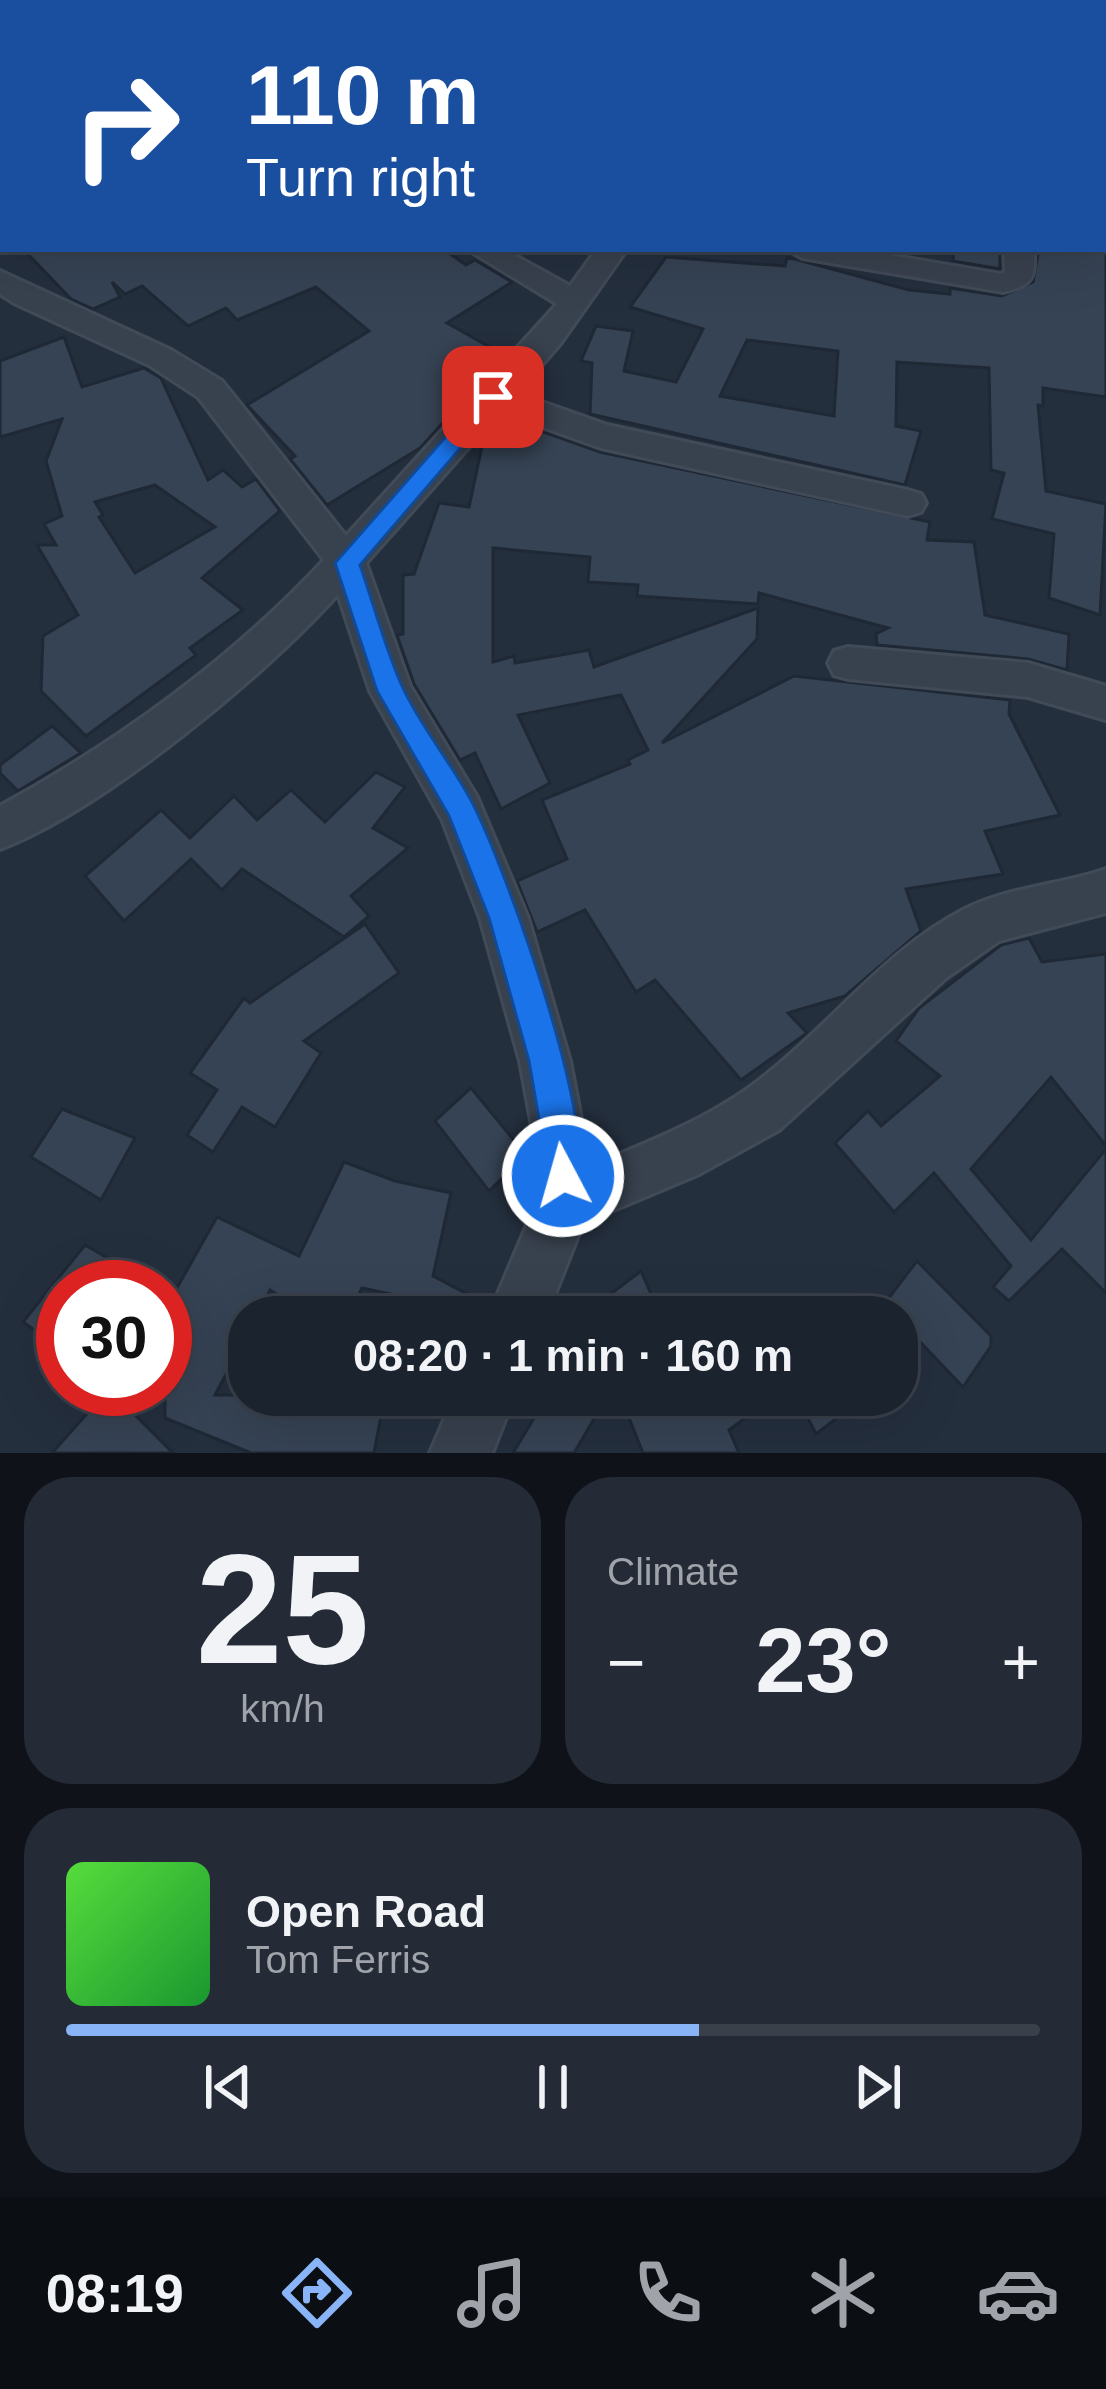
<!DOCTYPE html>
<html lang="en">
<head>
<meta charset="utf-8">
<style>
	:root { --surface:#1b232e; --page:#242b36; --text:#f1f3f6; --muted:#a0a4aa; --line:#39404a; --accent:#8ab4f8 }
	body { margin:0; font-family:Arial,sans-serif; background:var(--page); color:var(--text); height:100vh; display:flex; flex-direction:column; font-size:45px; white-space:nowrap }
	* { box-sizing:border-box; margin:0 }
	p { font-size:39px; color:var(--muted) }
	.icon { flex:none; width:66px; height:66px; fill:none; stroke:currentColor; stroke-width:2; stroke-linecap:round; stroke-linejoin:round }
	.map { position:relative; height:1453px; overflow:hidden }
	.sheet { display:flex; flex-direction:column; gap:24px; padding:24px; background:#0f1319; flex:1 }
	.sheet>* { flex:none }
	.guide { position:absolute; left:0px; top:0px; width:1107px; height:252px; box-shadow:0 12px 48px #0002,0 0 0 3px var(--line); background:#1a4fa0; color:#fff; overflow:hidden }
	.speed { position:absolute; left:36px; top:1260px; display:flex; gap:24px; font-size:60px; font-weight:700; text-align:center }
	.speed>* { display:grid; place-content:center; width:156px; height:156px; border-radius:50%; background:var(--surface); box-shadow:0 12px 48px #0002,0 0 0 3px var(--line); line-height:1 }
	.speed .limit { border:18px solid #d22; background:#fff; color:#111 }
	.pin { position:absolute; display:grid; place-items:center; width:102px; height:102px; color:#fff; margin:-51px; border-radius:24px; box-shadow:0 6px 18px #0006 }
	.me { position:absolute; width:132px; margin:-66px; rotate:354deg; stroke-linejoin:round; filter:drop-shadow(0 0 9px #0008) }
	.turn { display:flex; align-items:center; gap:42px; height:252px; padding:0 48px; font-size:54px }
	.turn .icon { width:156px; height:156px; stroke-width:2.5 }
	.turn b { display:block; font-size:84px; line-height:102px }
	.big { font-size:90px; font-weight:800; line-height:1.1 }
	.sheet .card { flex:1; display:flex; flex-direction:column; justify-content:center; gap:18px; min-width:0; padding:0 42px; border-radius:48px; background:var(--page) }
	.sheet .dial { align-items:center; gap:0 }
	.dial b { font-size:156px; line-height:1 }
	.song { display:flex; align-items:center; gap:36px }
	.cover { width:144px; height:144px; border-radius:18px; background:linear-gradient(135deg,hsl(110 70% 55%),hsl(130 70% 35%)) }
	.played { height:12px; border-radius:6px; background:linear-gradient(90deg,var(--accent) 65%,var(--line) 65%) }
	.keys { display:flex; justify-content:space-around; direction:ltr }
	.heat { display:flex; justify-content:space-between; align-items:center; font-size:66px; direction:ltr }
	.sheet .tiles { flex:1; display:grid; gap:24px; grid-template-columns:1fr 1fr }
	.card:last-child { grid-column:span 2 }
	.trip { position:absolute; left:228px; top:1296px; width:690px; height:120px; border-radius:48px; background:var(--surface); box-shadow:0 12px 48px #0002,0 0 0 3px var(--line); font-weight:800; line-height:120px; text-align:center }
	.tabs { display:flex; height:192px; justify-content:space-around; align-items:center; background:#0b0e12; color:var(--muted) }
	.tabs .icon { width:84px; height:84px }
	.tabs .selected { color:var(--accent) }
	.tabs b { font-size:54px; color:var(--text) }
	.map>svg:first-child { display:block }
</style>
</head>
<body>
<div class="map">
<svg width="1106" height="1453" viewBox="0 0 1106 1453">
	<rect width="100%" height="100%" fill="#242f3e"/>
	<g fill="#364354" stroke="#1f2835" stroke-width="3" fill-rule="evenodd">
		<path d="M23,249H443L466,265L475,260L512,282L447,323L504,355L476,380L480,382L420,448L327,505L290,459L295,456L247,405L369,331L316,287L237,320L226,308L188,326L142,286L125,294L112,282L120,297L93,309L71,299Z"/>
		<path d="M954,249H1000V269L953,261Z"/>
		<path d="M1039,249H1106V397L1043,388V406L1038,405L1046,491L1106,504L1100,615L1049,598L1054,534L992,519L1004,473L991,470L989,368L897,362L896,426L921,431L905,485L590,414L592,363L581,361L596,326L633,331L624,371L676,382L703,329L630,307L666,257L785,266L787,258L795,259L909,290L950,294V288L1002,296L1033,282ZM747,340L838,351L834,416L720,396Z"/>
		<path d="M64,337L82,387L144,368L161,378L208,480L223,470L242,487L256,479L280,511L202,578L243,610L190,648L196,655L86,736L41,691L43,636L78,615L37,545H56L44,524L62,516L46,461L62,419L0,437V361ZM155,485L215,527L135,573L99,517L103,515L95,502Z"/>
		<path d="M501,417L600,452L930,522L927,540L974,542L985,615L1069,634L1067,670L1028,659L877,645L876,634L888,628L759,593L758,604L637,596L638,585L588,582L590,557L493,548V662L514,656L515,663L589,650L594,667L758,608L757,639L662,743L794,676L1010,700L1009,714L1060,815L985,831L1003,874L906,889L921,931L845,996L788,1013L807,1033L741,1080L655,980L636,992L585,910L537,932L517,881L567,859L542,800L630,764L628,760L648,750L621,695L518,715L550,783L501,809L475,753L460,760L414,684L397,635L403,634V575L414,574L439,503L469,507L484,437Z"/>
		<path d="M52,726L81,753L18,791L0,773V765Z"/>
		<path d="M376,772L405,787L373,828L408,848L351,896L369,916L344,937L242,869L222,890L191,859L124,921L85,876L161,810L190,838L234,796L257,820L291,790L325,822Z"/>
		<path d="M365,924L399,973L304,1041L321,1053L275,1127L242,1107L213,1152L187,1135L217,1090L190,1073L244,998L250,1003Z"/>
		<path d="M1029,938L1042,962L1106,954V1146L1051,1077L971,1169L1031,1240L1106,1149V1293L1062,1249L1009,1301L993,1287L1011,1266L934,1173L894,1212L835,1143L868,1111L881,1126L940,1076L896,1041L919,1008L1001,945Z"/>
		<path d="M471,1088L526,1155L489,1191L435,1121Z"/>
		<path d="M62,1109L135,1138L101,1200L31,1157Z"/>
		<path d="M344,1162L395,1181L451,1193L433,1276L488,1305L484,1317H427L433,1303L362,1288L347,1317H316L270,1290L256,1317H249V1331L215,1395H385L374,1453H251L165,1418V1309L217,1217L299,1256Z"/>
		<path d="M85,1245L158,1287H63V1350L23,1322Z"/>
		<path d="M917,1261L991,1336V1346L963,1387L884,1304Z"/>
		<path d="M641,1271L661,1317H580Z"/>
		<path d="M109,1389L173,1453H52Z"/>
		<path d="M548,1395H608L574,1453H513Z"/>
		<path d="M620,1395H776L729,1430L739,1453H643Z"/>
		<path d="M796,1395H867L816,1434Z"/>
	</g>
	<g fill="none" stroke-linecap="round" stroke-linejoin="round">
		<g stroke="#414a57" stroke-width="6">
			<g id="street">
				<path d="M83,0H109L111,3H85Z"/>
				<path d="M416,0H440L442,3H418Z"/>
				<path d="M789,0H814L816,3H791Z"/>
				<path d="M1106,87V103L1104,104V88Z"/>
				<path d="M467,249H503L570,286L597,249H627L560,344L517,393L607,425L908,490L921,494L926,503L921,512L908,516L601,448L500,412L366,563L410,686L477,797L528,918L570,1061L590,1166C652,1141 716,1116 768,1073C835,1020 888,948 965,909C1009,887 1060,885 1106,869V913L999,941L946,978L779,1130L697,1175L583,1223L546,1317H488L536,1204V1148L520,1061L480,918L442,819L370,691L338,594C266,675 101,811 0,849V806C117,742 232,659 324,560L198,397L149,365L14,303L0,294V271L171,350L222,381L346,536L557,304Z"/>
				<path d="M787,249H854L1001,274L1005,272L1004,249H1034C1035,279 1033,285 1003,292L802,258Z"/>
				<path d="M848,647L1028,663L1106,686V720L1028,697L848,679L834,675L828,663L834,651Z"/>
				<path d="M455,1395H515L492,1453H430Z"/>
			</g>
		</g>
		<g stroke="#414a57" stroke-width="6">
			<path id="secondary" d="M3,67V87L0,88V68Z"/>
		</g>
		<use href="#street" fill="#38414e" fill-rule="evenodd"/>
		<use href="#secondary" fill="#465061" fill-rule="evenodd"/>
	</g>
	<path fill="#1a73e8" stroke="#114b97" stroke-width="3" d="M493,389L503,397L500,402L360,565C374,605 385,648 402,686C421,728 452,763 473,804C505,867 600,1128 576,1188L563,1194L551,1188L529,1061L489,918L449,816L377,691L335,563L485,392Z"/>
</svg>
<div class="speed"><div class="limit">30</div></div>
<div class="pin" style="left:493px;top:397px;background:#d93025"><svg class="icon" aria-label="arrive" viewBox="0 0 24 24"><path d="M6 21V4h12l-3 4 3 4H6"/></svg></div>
<svg class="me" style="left:563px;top:1176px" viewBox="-20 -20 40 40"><circle r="17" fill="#1a73e8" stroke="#fff" stroke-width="3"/><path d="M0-11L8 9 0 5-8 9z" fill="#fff"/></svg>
<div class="trip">08:20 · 1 min · 160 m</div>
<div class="guide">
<div class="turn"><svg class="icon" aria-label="right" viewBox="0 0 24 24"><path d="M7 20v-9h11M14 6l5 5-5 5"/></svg><div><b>110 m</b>Turn right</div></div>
</div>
</div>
<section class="sheet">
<div class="tiles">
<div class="card dial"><b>25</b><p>km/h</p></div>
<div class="card"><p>Climate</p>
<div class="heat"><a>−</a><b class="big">23°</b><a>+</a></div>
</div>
<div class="card">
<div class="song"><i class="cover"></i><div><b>Open Road</b><p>Tom Ferris</p></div></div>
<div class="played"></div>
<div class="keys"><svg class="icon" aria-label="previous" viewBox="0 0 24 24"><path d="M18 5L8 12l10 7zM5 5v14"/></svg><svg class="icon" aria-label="pause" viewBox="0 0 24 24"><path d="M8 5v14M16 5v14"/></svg><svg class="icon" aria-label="next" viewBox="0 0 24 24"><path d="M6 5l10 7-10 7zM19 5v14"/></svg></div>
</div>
</div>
</section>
<nav class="tabs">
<b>08:19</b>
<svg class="icon selected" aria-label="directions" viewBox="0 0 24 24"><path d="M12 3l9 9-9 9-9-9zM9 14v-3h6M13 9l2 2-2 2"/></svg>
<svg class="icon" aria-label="music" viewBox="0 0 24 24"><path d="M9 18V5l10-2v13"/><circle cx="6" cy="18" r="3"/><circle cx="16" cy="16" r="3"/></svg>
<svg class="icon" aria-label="phone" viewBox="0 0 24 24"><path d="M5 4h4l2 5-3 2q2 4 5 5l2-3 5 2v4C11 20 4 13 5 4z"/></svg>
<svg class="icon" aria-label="climate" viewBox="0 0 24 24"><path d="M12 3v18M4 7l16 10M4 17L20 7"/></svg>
<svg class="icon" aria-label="car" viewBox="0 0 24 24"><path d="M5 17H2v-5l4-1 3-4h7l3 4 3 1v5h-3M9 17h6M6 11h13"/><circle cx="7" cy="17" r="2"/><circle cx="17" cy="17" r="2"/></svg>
</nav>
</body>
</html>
